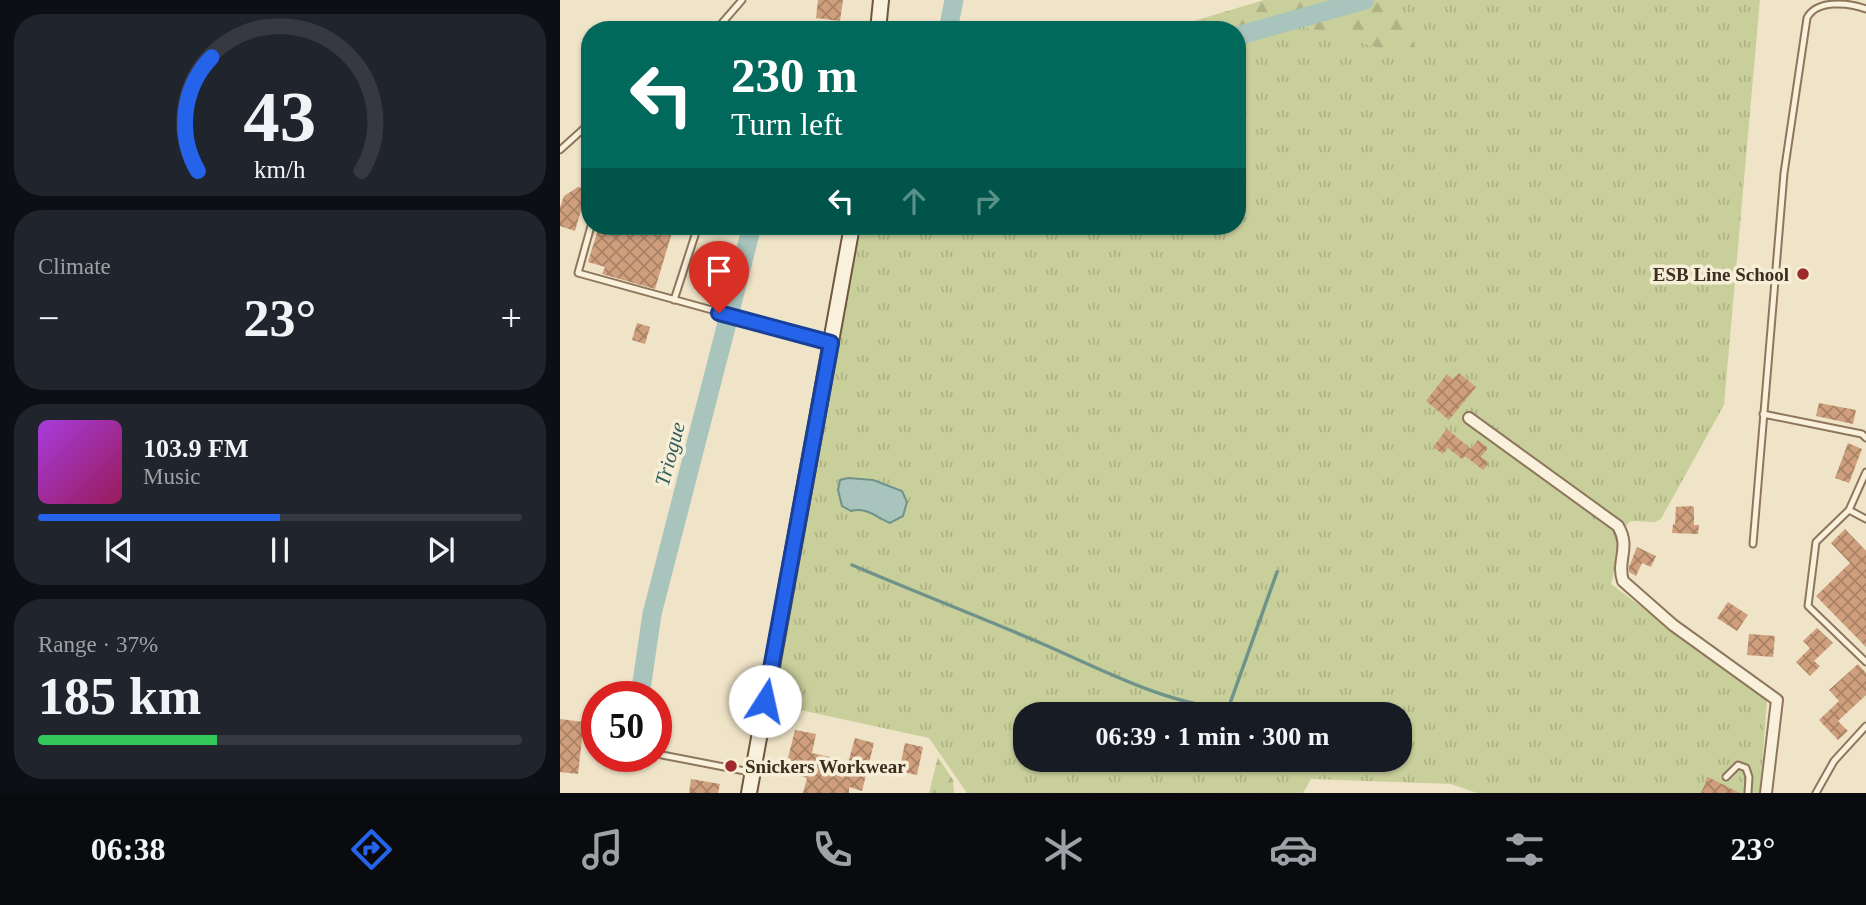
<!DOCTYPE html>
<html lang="en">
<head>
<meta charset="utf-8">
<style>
	:root { --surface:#171b24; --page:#20242c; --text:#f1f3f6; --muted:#9ea1a6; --line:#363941; --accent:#2563eb }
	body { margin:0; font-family:"Times New Roman",serif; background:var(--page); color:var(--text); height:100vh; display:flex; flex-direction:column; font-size:26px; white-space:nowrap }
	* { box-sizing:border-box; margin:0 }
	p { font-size:23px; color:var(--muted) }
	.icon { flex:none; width:38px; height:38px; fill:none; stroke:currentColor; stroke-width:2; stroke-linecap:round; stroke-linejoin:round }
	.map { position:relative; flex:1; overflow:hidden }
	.drawer { display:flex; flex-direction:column; gap:14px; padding:14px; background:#0d0f14; width:560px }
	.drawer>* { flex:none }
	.hud { position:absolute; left:21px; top:21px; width:665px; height:214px; border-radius:28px; box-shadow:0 2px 5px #0004; background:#00695c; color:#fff; overflow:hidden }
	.speed { position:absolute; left:21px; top:681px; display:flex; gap:14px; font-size:35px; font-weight:700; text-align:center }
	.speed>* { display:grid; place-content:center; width:91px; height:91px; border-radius:50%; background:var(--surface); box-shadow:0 2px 5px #0004; line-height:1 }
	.speed .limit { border:10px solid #d22; background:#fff; color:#111 }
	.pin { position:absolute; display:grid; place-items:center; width:60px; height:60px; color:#fff; margin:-72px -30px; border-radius:50% 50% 50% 0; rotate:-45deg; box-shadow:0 0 7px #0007 }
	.pin .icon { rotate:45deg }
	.me { position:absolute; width:77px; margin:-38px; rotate:10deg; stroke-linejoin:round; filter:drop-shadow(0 0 5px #0008) }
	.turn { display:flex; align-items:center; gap:24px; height:147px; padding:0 35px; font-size:32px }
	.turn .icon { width:91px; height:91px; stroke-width:2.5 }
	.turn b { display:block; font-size:49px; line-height:60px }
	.lanes { display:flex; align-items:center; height:66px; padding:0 35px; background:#0003; justify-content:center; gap:35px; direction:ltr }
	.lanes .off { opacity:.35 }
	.big { font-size:52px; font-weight:700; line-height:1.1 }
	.drawer .widget { flex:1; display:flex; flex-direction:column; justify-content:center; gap:10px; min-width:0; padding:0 24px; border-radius:28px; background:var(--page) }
	.drawer .dial { align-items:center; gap:0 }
	.dial svg { height:182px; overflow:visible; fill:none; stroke:var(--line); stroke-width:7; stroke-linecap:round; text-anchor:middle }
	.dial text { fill:var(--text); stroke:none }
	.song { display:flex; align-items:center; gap:21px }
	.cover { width:84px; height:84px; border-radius:10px; background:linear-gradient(135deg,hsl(280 70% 55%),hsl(330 70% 35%)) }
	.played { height:7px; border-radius:4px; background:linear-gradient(90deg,var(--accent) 50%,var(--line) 50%) }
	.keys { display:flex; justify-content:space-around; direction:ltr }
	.heat { display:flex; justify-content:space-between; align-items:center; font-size:38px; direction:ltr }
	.charge { height:10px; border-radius:5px; background:linear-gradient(90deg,#34c759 37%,var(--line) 0) }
	.trip { position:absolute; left:453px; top:702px; width:399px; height:70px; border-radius:28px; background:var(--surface); box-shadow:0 2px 5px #0004; font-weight:700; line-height:70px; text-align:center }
	.tab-bar { display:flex; height:112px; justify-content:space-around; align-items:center; background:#090b0e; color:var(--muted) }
	.tab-bar .icon { width:49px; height:49px }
	.tab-bar .current { color:var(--accent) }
	.tab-bar b { font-size:32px; color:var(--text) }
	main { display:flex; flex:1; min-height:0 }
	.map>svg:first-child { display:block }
</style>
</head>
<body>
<main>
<section class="drawer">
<div class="widget dial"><svg viewBox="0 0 100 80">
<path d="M14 69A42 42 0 1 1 86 69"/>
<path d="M14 69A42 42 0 0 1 20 19" stroke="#2563eb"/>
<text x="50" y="56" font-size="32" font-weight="700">43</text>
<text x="50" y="72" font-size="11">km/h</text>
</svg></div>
<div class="widget"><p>Climate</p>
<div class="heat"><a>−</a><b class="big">23°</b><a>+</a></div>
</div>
<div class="widget">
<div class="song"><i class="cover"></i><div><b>103.9 FM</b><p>Music</p></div></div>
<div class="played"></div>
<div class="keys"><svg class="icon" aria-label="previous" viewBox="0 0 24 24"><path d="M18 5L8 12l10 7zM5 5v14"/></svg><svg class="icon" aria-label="pause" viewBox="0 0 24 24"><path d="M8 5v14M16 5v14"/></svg><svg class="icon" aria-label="next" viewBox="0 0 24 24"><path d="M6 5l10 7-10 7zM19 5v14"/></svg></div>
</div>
<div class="widget"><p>Range · 37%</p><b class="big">185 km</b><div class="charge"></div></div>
</section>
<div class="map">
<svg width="1306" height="793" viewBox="0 0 1306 793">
	<defs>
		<pattern id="grass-tufts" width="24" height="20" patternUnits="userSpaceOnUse" patternTransform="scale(1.75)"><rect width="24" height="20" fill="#c9cf9b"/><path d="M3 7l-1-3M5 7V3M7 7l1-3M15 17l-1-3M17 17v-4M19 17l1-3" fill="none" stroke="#aeb285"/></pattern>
		<pattern id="forest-firs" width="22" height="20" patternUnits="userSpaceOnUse" patternTransform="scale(1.75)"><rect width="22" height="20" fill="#c9cf9b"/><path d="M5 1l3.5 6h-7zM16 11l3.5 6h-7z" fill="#aeb285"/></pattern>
		<pattern id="building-cross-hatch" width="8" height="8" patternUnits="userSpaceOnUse" patternTransform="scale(1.75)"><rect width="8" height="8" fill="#cf9f7d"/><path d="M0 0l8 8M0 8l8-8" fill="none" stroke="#a98266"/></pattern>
	</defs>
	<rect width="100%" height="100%" fill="#f0e4c8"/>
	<path fill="url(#grass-tufts)" fill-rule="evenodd" d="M817,0H1200L1164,405L1101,519L1095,522L1071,521L1057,534L1059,553L1051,584L1207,700L1200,793H917L891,784L751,779L743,793H407L369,738L208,703L298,226H677V41L734,24L858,58L846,19ZM466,714H840V760H466Z"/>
	<g fill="url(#forest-firs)">
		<path d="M704,0H817L846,19L859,59L734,24L677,41V30H604Z"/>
		<path d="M378,757L393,780L394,793H369Z"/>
	</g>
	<path fill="#a9c4bc" stroke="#6f938a" stroke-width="2" d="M288,478L313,480L342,491L347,502L343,516L330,523C316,517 307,507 291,511L282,506L278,490L280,480Z"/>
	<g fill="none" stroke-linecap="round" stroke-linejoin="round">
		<path stroke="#6f938a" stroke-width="3.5" d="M292,565C353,591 415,615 476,641C537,667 602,703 668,709L717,572"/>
		<g stroke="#a9c4bc" stroke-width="19">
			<path d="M388,30L394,0"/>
			<path d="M677,36L805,0"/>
			<path d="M80,696L92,614L192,226"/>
		</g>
	</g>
	<g fill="url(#building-cross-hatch)">
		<path d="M258,0H283L280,21L256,18Z"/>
		<path d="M18,187L27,190L15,231L0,226V207L4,196Z"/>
		<path d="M39,226H114L95,289L42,274L45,267L28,262Z"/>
		<path d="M77,323L90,327L85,344L72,340Z"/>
		<path d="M899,373L916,387L889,420L866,401L887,374L893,379Z"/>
		<path d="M1259,403L1296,410L1293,424L1256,416Z"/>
		<path d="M887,429L911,449L918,440L928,448L921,457L929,463L923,470L905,456L902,459L888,448L883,454L873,447Z"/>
		<path d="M1288,443L1302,449L1289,483L1275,478Z"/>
		<path d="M1130,506L1134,507V525H1139L1138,534L1112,533L1113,524L1115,525L1116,507Z"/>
		<path d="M1285,529L1306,551V647L1256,596L1290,563L1271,543Z"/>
		<path d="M1077,547L1096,556L1091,567L1082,563L1076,576L1069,572V567Z"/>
		<path d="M1168,602L1188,615L1177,631L1157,618Z"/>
		<path d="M1257,628L1273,643L1254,661L1260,666L1250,676L1236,662L1250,648L1243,641Z"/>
		<path d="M1189,634L1215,636L1213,657L1187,655Z"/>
		<path d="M1298,664L1306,673V695L1278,721L1288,731L1278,740L1259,720L1279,701L1269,690Z"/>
		<path d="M0,719L24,722L18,774L0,772Z"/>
		<path d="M235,730L256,734L252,753L270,757L266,772L284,777L295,738L314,743L302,791L289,787V793H243L247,778L228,773L231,759L228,758Z"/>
		<path d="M345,743L363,747L357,775L339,771Z"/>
		<path d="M1148,777L1180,793H1141Z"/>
		<path d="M131,779L160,784L158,793H129Z"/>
	</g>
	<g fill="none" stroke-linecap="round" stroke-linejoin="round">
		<g stroke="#8d765c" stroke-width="9">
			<g id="service">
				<path d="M156,30L182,0"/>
				<path d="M0,150L30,123"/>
				<path d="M31,226L18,273L268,342"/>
				<path d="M114,300L138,226"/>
				<path d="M1203,414L1302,434L1306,438"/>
				<path d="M1289,510L1306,472"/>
				<path d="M1306,519L1289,510L1256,542L1248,606L1306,662"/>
				<path d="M1193,544L1224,173L1247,18C1256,0 1287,2 1306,9"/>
				<path d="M102,755L190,772"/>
				<path d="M1166,777L1178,765L1186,768L1189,777L1188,793"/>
				<path d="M1256,793L1274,761L1306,726"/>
			</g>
		</g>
		<g stroke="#8d765c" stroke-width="14">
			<path id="minor" d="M909,418L1058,526C1071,548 1056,561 1063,581L1113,625L1217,700L1206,793"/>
		</g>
		<g stroke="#6f573f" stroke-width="18">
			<g id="secondary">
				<path d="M318,30L321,0"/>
				<path d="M189,793L292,226"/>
			</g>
		</g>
		<use href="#service" stroke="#faf1dc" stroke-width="5"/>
		<use href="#minor" stroke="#faf1dc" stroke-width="10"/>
		<use href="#secondary" stroke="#faf1dc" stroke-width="14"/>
	</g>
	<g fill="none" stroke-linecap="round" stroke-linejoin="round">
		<g stroke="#184099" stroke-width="18">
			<path id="route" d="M159,313L271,343L205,701"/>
		</g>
		<use href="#route" stroke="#2563eb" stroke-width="12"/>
	</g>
	<g fill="#9e2a2b" stroke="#f7eed8" stroke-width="2.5">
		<circle cx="1243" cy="274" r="7"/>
		<circle cx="171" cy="766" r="7"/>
	</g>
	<g text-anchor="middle" stroke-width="7" stroke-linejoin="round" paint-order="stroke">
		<g font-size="19" font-weight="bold" fill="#3d2e20" stroke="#f7eed8" text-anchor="end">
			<text x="1229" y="281">ESB Line School</text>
			<text x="185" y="773" text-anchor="start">Snickers Workwear</text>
		</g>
		<g font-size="21" font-style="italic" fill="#2f5d5a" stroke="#f7eed8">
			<text transform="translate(110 454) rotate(-75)" y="7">Triogue</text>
		</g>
	</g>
</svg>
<div class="speed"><div class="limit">50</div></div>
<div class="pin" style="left:159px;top:313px;background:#d93025"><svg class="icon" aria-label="arrive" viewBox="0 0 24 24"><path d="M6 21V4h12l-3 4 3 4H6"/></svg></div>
<svg class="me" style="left:205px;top:701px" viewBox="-20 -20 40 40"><circle r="19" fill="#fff"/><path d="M0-13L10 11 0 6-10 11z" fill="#2563eb"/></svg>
<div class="trip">06:39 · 1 min · 300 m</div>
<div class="hud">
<div class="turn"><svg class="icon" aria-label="left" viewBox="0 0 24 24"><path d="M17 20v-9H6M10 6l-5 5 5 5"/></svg><div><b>230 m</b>Turn left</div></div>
<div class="lanes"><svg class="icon" aria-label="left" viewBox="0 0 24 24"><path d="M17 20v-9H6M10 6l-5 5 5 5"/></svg><svg class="icon off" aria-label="ahead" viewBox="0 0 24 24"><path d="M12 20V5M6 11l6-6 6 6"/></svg><svg class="icon off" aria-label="right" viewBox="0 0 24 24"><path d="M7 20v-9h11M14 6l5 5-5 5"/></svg></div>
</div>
</div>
</main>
<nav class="tab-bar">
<b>06:38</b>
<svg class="icon current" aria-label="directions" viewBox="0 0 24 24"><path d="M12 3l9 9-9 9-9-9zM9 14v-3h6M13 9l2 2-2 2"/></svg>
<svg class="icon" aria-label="music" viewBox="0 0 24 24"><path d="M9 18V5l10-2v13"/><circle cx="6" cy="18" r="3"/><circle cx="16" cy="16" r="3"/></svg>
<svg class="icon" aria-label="phone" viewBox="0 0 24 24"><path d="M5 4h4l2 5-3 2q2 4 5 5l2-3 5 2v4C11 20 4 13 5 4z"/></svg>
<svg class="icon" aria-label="climate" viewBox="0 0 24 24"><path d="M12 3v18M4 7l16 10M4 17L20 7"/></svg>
<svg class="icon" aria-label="car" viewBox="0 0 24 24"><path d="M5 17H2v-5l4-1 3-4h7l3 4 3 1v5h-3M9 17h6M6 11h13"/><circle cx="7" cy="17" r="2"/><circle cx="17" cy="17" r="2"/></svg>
<svg class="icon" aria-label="filters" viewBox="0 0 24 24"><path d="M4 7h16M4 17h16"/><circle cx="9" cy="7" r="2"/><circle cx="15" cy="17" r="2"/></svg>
<b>23°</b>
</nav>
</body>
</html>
